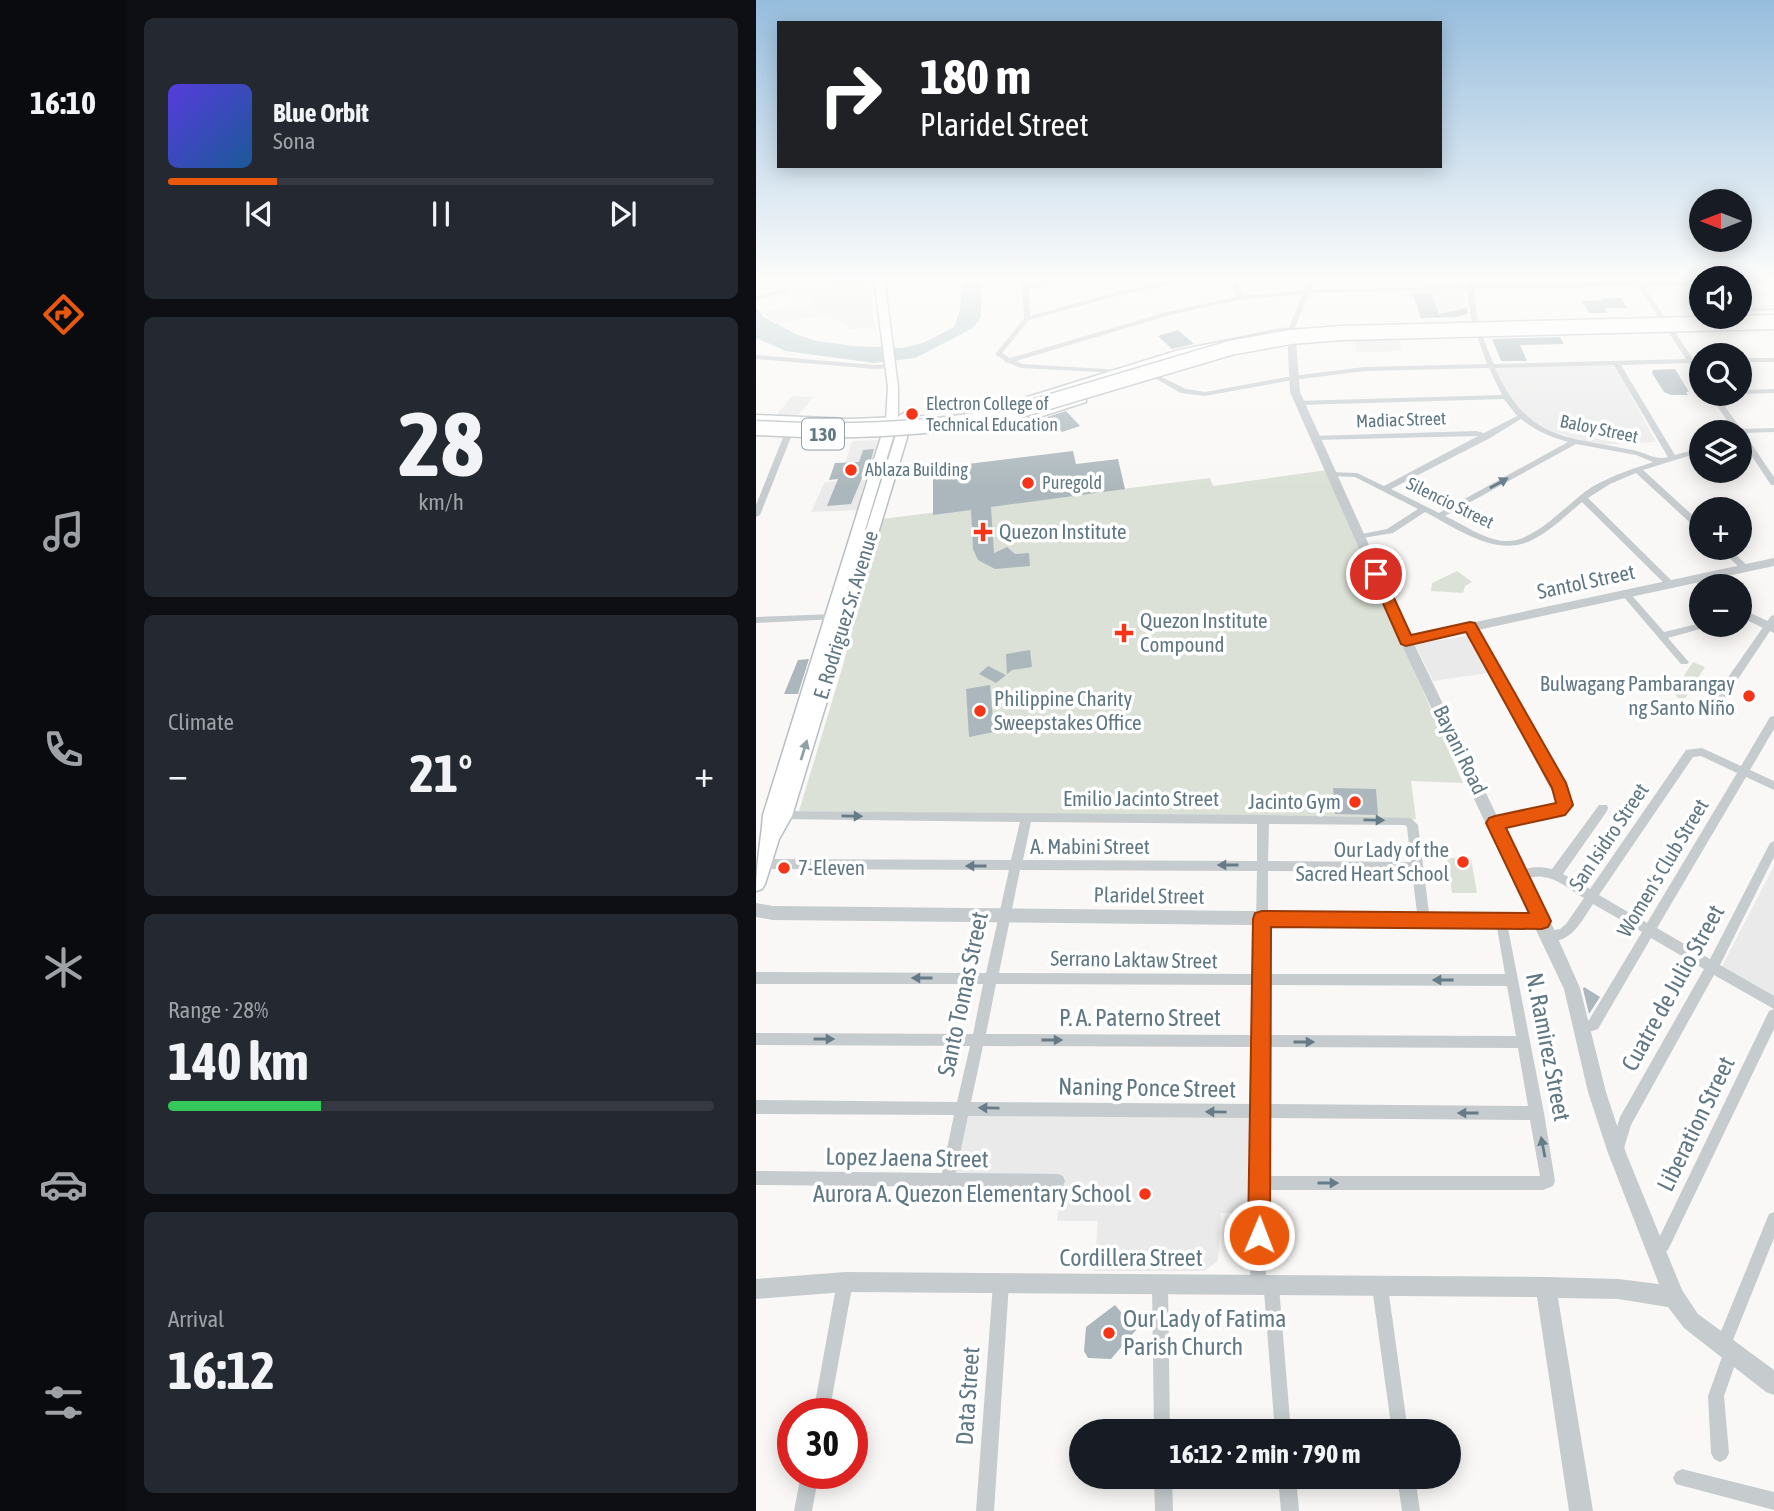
<!DOCTYPE html>
<html lang="en">
<head>
<meta charset="utf-8">
<style>
	:root { --surface:#171b24; --page:#242831; --text:#f1f3f6; --muted:#9ea1a6; --line:#363941; --accent:#ea580c }
	body { margin:0; font-family:"Asap Condensed",sans-serif; background:var(--page); color:var(--text); height:100vh; display:flex; flex-direction:column; font-size:26px; white-space:nowrap }
	* { box-sizing:border-box; margin:0 }
	p { font-size:23px; color:var(--muted) }
	.icon { flex:none; width:38px; height:38px; fill:none; stroke:currentColor; stroke-width:2; stroke-linecap:round; stroke-linejoin:round }
	.map { position:relative; flex:1; overflow:hidden }
	.sheet { display:flex; flex-direction:column; gap:18px; padding:18px; background:#0d0f14; width:630px }
	.sheet>* { flex:none }
	.hud { position:absolute; left:21px; top:21px; width:665px; height:147px; border-radius:0px; box-shadow:0 4px 18px #0003; background:#202124; color:#fff; overflow:hidden }
	.needle { width:46px; rotate:270deg }
	.tools { position:absolute; left:933px; top:189px; display:grid; gap:14px }
	.tools a { display:grid; place-items:center; width:63px; height:63px; border-radius:50%; background:var(--surface); box-shadow:0 4px 18px #0003; font-size:35px }
	.speed { position:absolute; left:21px; top:1398px; display:flex; gap:14px; font-size:35px; font-weight:700; text-align:center }
	.speed>* { display:grid; place-content:center; width:91px; height:91px; border-radius:50%; background:var(--surface); box-shadow:0 4px 18px #0003; line-height:1 }
	.speed .limit { border:10px solid #d22; background:#fff; color:#111 }
	.pin { position:absolute; display:grid; place-items:center; width:60px; height:60px; color:#fff; margin:-30px; border:4px solid #fff; border-radius:50%; box-shadow:0 2px 7px #0007 }
	.me { position:absolute; width:77px; margin:-38px; rotate:1deg; stroke-linejoin:round; filter:drop-shadow(0 0 5px #0008) }
	.turn { display:flex; align-items:center; gap:24px; height:147px; padding:0 28px; font-size:32px }
	.turn .icon { width:91px; height:91px; stroke-width:2.5 }
	.turn b { display:block; font-size:49px; line-height:60px }
	.big { font-size:52px; font-weight:700; line-height:1.1 }
	.sheet .card { flex:1; display:flex; flex-direction:column; justify-content:center; gap:10px; min-width:0; padding:0 24px; border-radius:10px; background:var(--page) }
	.sheet .dial { align-items:center; gap:0 }
	.dial b { font-size:91px; line-height:1 }
	.song { display:flex; align-items:center; gap:21px }
	.cover { width:84px; height:84px; border-radius:10px; background:linear-gradient(135deg,hsl(250 70% 55%),hsl(210 70% 35%)) }
	.played { height:7px; border-radius:4px; background:linear-gradient(90deg,var(--accent) 20%,var(--line) 20%) }
	.keys { display:flex; justify-content:space-around; direction:ltr }
	.heat { display:flex; justify-content:space-between; align-items:center; font-size:38px; direction:ltr }
	.charge { height:10px; border-radius:5px; background:linear-gradient(90deg,#34c759 28%,var(--line) 0) }
	.trip { position:absolute; left:313px; top:1419px; width:392px; height:70px; border-radius:35px; background:var(--surface); box-shadow:0 4px 18px #0003; font-weight:700; line-height:70px; text-align:center }
	main { display:flex; flex:1; min-height:0 }
	.tab-bar { display:flex; flex-direction:column; width:126px; justify-content:space-around; align-items:center; background:#090b0e; color:var(--muted) }
	.tab-bar .icon { width:49px; height:49px }
	.tab-bar .current { color:var(--accent) }
	.tab-bar b { font-size:32px; color:var(--text) }
	.map>svg:first-child { display:block }
</style>
</head>
<body>
<main>
<nav class="tab-bar">
<b>16:10</b>
<svg class="icon current" aria-label="directions" viewBox="0 0 24 24"><path d="M12 3l9 9-9 9-9-9zM9 14v-3h6M13 9l2 2-2 2"/></svg>
<svg class="icon" aria-label="music" viewBox="0 0 24 24"><path d="M9 18V5l10-2v13"/><circle cx="6" cy="18" r="3"/><circle cx="16" cy="16" r="3"/></svg>
<svg class="icon" aria-label="phone" viewBox="0 0 24 24"><path d="M5 4h4l2 5-3 2q2 4 5 5l2-3 5 2v4C11 20 4 13 5 4z"/></svg>
<svg class="icon" aria-label="climate" viewBox="0 0 24 24"><path d="M12 3v18M4 7l16 10M4 17L20 7"/></svg>
<svg class="icon" aria-label="car" viewBox="0 0 24 24"><path d="M5 17H2v-5l4-1 3-4h7l3 4 3 1v5h-3M9 17h6M6 11h13"/><circle cx="7" cy="17" r="2"/><circle cx="17" cy="17" r="2"/></svg>
<svg class="icon" aria-label="filters" viewBox="0 0 24 24"><path d="M4 7h16M4 17h16"/><circle cx="9" cy="7" r="2"/><circle cx="15" cy="17" r="2"/></svg>
</nav>
<section class="sheet">
<div class="card">
<div class="song"><i class="cover"></i><div><b>Blue Orbit</b><p>Sona</p></div></div>
<div class="played"></div>
<div class="keys"><svg class="icon" aria-label="previous" viewBox="0 0 24 24"><path d="M18 5L8 12l10 7zM5 5v14"/></svg><svg class="icon" aria-label="pause" viewBox="0 0 24 24"><path d="M8 5v14M16 5v14"/></svg><svg class="icon" aria-label="next" viewBox="0 0 24 24"><path d="M6 5l10 7-10 7zM19 5v14"/></svg></div>
</div>
<div class="card dial"><b>28</b><p>km/h</p></div>
<div class="card"><p>Climate</p>
<div class="heat"><a>−</a><b class="big">21°</b><a>+</a></div>
</div>
<div class="card"><p>Range · 28%</p><b class="big">140 km</b><div class="charge"></div></div>
<div class="card"><p>Arrival</p><b class="big">16:12</b></div>
</section>
<div class="map">
<svg width="1018" height="1511" viewBox="0 0 1018 1511">
	<rect width="100%" height="100%" fill="#f9f8f6"/>
	<g fill="#e9eae9">
		<path d="M37,277H113L118,328L92,329L89,324L71,315L21,323L5,312L55,305V296L37,298Z"/>
		<path d="M655,290H707L711,317L663,318Z"/>
		<path d="M642,337L646,351L601,352L598,338Z"/>
		<path d="M858,364L900,442L840,445L795,431L773,421L749,395L739,366Z"/>
		<path d="M36,396L57,397L40,418L19,417Z"/>
		<path d="M127,440L120,460L89,463L96,441Z"/>
		<path d="M110,480L105,494L110,495L105,510L55,512L69,482Z"/>
		<path d="M711,636L732,673L677,681L659,644Z"/>
		<path d="M1018,866V998L965,968Z"/>
		<path d="M211,1114H498L496,1214L465,1213L462,1261L447,1271H338L342,1221H301L306,1175L199,1174Z"/>
	</g>
	<g fill="#dbe1d6">
		<path d="M571,470L707,783L655,781L660,819L43,811L87,665L126,519L454,478L457,486Z"/>
		<path d="M701,571L716,582L709,586L707,593L675,591L676,583Z"/>
		<path d="M937,662L949,667L926,703L910,683L927,677Z"/>
		<path d="M691,858H715L721,893H696Z"/>
	</g>
	<path fill="#bbcbcd" d="M207,277H226L225,317L217,328L159,358L118,363L30,351L0,338V308L9,318L42,335L60,341L98,346L146,348L167,343L198,327L204,310Z"/>
	<g fill="#abb7bc">
		<path d="M82,277H114V281L82,285Z"/>
		<path d="M657,293H675L683,314L711,308L712,313L701,317L665,318Z"/>
		<path d="M845,298H865L871,308H849L851,313H833L826,301L846,300Z"/>
		<path d="M422,330L438,344L416,349L402,336Z"/>
		<path d="M804,337L808,344L764,345L771,361H745L736,339Z"/>
		<path d="M919,369L933,392H930L932,395H915L908,392L896,373L897,370Z"/>
		<path d="M310,411L324,426L306,432L291,417Z"/>
		<path d="M118,449L110,478H106L95,504L71,506L82,479L73,480L79,463L103,462L107,450Z"/>
		<path d="M317,451L320,464L362,459L369,489L235,507L238,553L251,547L259,554L273,553L274,566L239,569L222,560L217,549L215,510L177,515V477L189,475L188,467Z"/>
		<path d="M274,650L276,667L256,670L251,674L250,654Z"/>
		<path d="M53,659L42,694H28L42,660Z"/>
		<path d="M232,666L250,675L240,683L223,674Z"/>
		<path d="M234,685L238,732L213,737L210,689Z"/>
		<path d="M577,788L620,789L622,815L579,814Z"/>
		<path d="M828,987L844,997L833,1014L827,989Z"/>
		<path d="M359,1305L380,1330L355,1359L332,1358L328,1351L330,1327Z"/>
	</g>
	<g fill="none" stroke-linecap="round" stroke-linejoin="round">
		<g stroke="#b7bfc3" stroke-width="3">
			<path id="secondary" d="M118,277H128L142,387V421L83,616L139,438L143,416L148,413L153,416L151,438L36,816L23,839L9,884L6,889L0,891C0,864 5,842 7,815L130,421L132,387Z"/>
		</g>
		<g stroke="#b8bec1" stroke-width="3">
			<g id="primary">
				<path d="M528,329L532,330V334L429,355L272,405L204,420L198,416L265,399L423,350Z"/>
				<path d="M0,415L94,419L172,416L178,420L172,424L94,427L0,423Z"/>
			</g>
		</g>
		<g stroke="#b8bdc0" stroke-width="3">
			<g id="motorway">
				<path d="M1018,310V318L979,317H984V311Z"/>
				<path d="M325,395L330,396V402L277,419L270,415L272,412Z"/>
			</g>
		</g>
		<g fill="#c6cbce" fill-rule="evenodd">
			<path d="M5,277H13L0,282V278Z"/>
			<path d="M266,277H272V285L306,277H314L273,289L274,316L360,292L435,277H444L361,296L273,320L246,353L254,358L411,312L480,297L474,277H480L486,296L548,290L554,277H560L555,290L711,286L712,277H718V285L879,282L877,279L880,277L885,282L945,281V285L888,286L937,359H945V363H940L945,371V378L943,377L933,363L865,365L919,455L945,448V452L887,470L945,523V531L942,530L880,473L854,484L832,498L916,581V585H910L826,502C810,515 794,532 774,541C739,557 700,528 669,512L637,533L601,539V535L631,529L662,509L599,477L576,476H573V472L601,473L628,486L722,436L559,440L555,438L556,436L720,431L728,433L761,416L748,399L543,405L539,403L540,401L746,395L733,368L608,371L537,380L449,396L425,393L390,373L395,372L430,389L449,392L537,376L608,367L731,364L715,319L711,289L553,293L538,330L535,332L532,330L547,294L483,300L414,315L260,361L266,364L366,370V372L364,373L265,368L253,363L249,362L248,360L240,355V353L268,319ZM882,286L930,359L738,364C727,340 719,316 718,289ZM858,365L912,457C900,461 889,452 876,450C808,436 771,440 739,368ZM765,419C780,431 794,437 812,442L683,513L635,489L734,438ZM820,444L880,455L897,462C876,469 855,476 836,487C812,502 779,543 749,541C729,540 708,525 689,516Z"/>
			<rect x="984" y="280" width="34" height="4"/>
			<path d="M29,289L31,290V292L0,300V296Z"/>
			<path d="M0,355L119,365L135,364L138,366L135,368L119,369L0,359Z"/>
			<rect x="984" y="358" width="34" height="4"/>
			<path d="M1018,389V393L984,394H982L984,390Z"/>
			<path d="M953,394H960L985,429L1018,428V432L988,433L1018,477V485H1015L984,438V432H979Z"/>
			<path d="M30,430L37,432L4,515L0,517V505Z"/>
			<path d="M963,548H972L992,566V570H986Z"/>
			<path d="M869,590L872,591L908,632L945,623V625H952L951,627L912,638L931,660L933,662L931,664H925L866,595L865,593L866,591Z"/>
			<path d="M77,614L80,615L82,617L80,619L0,623V617Z"/>
			<path d="M1018,615V625L962,709H954L953,706L954,703L1015,616Z"/>
			<path d="M1018,716V729L994,770L1018,781V790L990,777L901,928L954,959L1014,843L1018,841V857L964,965L1018,996V1029L912,1250L899,1258L894,1255L891,1250L894,1245L902,1240L1013,1011L1018,1009L958,975L875,1125L866,1155L861,1157L856,1155L854,1150L864,1117L948,969L895,938L842,1029L825,1035L820,1033L818,1029L820,1025L833,1020L886,932L837,904C825,922 814,946 789,940L787,936L789,932L804,929L810,924L828,898C816,891 801,878 787,877C778,875 768,881 759,878L757,875L759,872C772,867 783,866 796,869L843,805H851L852,808L851,811L807,874L834,889L930,750L946,748L985,766L1014,717ZM945,756L981,773L891,923L843,895L937,757Z"/>
			<path d="M22,811L507,815L655,818L662,825L674,921L672,925L668,926L664,925L662,921L656,872L512,871V974H749L740,922L742,918L746,917L750,918L788,1113L799,1181L797,1186L787,1190H510V1281L515,1279L520,1282L523,1287L535,1432H519L508,1291L502,1294L497,1291L494,1286L497,1118L212,1116L200,1173L302,1174L307,1176L309,1181L307,1186L302,1188L0,1185V1171L186,1173L198,1115L0,1114V1100L201,1102L214,1046L0,1045V1033L217,1034L227,984H0V972L230,973L253,870L6,869L2,867L0,864L2,861L6,859L255,860L264,822L22,819L18,818L16,815L18,812ZM275,822L501,824V861L267,860ZM513,824L649,825L651,827L655,862L512,861ZM264,870L501,871L499,974L243,973ZM240,984L499,985L498,1035L230,1034ZM512,985L751,986L760,1036L511,1035ZM227,1046L498,1047L497,1104L215,1102ZM511,1047L762,1048L772,1106L511,1104ZM511,1118L774,1120L784,1176H510Z"/>
			<path d="M1018,1212V1238L975,1345L981,1347L983,1353L968,1396L973,1453L970,1459L964,1462L958,1459L955,1453L952,1396L967,1354L961,1352L959,1346L1013,1214Z"/>
			<path d="M89,1274L94,1277L97,1282L73,1414H57L81,1282L84,1277Z"/>
			<path d="M245,1276L250,1279L253,1284L238,1511H220L237,1284L240,1279Z"/>
			<path d="M404,1277L409,1280L412,1285L414,1432H398L396,1285L399,1280Z"/>
			<path d="M624,1279L629,1282L632,1287L652,1432H636L616,1287L619,1282Z"/>
			<path d="M926,1469L1018,1492V1510L920,1484L917,1478L920,1472Z"/>
			<path d="M45,1474H63L56,1511H38Z"/>
			<path d="M398,1477H416L417,1511H399Z"/>
			<path d="M522,1477H540L543,1511H525Z"/>
			<path d="M641,1477H659L664,1511H646Z"/>
		</g>
		<g fill="#c6cbce" fill-rule="evenodd">
			<path d="M535,327L539,330L544,392L654,636L1018,558V566L722,630L816,801L808,814L747,827L792,916L824,988L850,1092L870,1153L926,1290L942,1314L1018,1370V1395L1010,1392L928,1328L912,1307L862,1299L802,1298L837,1511H813L781,1297L89,1292L0,1299V1279L89,1272L790,1277L862,1279L903,1284L852,1153L832,1092L808,989L779,928L17,920L0,917V903L17,906L772,914L644,641L534,392L531,330ZM711,632L801,801L798,805L741,816L658,644Z"/>
			<path d="M984,608L1018,624V633L984,617Z"/>
		</g>
		<use href="#secondary" fill="#fff" fill-rule="evenodd"/>
		<use href="#primary" fill="#fff" fill-rule="evenodd"/>
		<use href="#motorway" fill="#fff" fill-rule="evenodd"/>
		<g stroke="#b8bdc0" stroke-width="17" stroke-linecap="butt">
			<path id="motorway-bridge" d="M0,428C85,433 168,431 252,414L474,348L534,337L586,333L1018,322"/>
		</g>
		<use href="#motorway-bridge" stroke="#fff" stroke-width="14"/>
	</g>
	<defs><path id="oneway-solid" d="M-6-.8H1V-3.2L6.5 0L1 3.2V.8H-6Z" transform="scale(1.75)"/></defs>
	<g fill="#657c88">
		<use href="#oneway-solid" transform="translate(743 483) rotate(-29)"/>
		<use href="#oneway-solid" transform="translate(96 816) rotate(1)"/>
		<use href="#oneway-solid" transform="translate(618 820) rotate(1)"/>
		<use href="#oneway-solid" transform="translate(472 865) rotate(180)"/>
		<use href="#oneway-solid" transform="translate(220 866) rotate(-180)"/>
		<use href="#oneway-solid" transform="translate(166 978) rotate(180)"/>
		<use href="#oneway-solid" transform="translate(687 980) rotate(180)"/>
		<use href="#oneway-solid" transform="translate(68 1039)"/>
		<use href="#oneway-solid" transform="translate(296 1040)"/>
		<use href="#oneway-solid" transform="translate(548 1042)"/>
		<use href="#oneway-solid" transform="translate(233 1108) rotate(-179)"/>
		<use href="#oneway-solid" transform="translate(460 1112) rotate(-179)"/>
		<use href="#oneway-solid" transform="translate(712 1113) rotate(-180)"/>
		<use href="#oneway-solid" transform="translate(787 1147) rotate(-101)"/>
		<use href="#oneway-solid" transform="translate(572 1183)"/>
	</g>
	<use fill="#90a0a9" href="#oneway-solid" transform="translate(48 750) rotate(-73)"/>
	<linearGradient id="sky" x2="0" y2="1"><stop stop-color="#96bddd"/><stop offset="0.57" stop-color="#fcfcfb"/><stop offset="1" stop-color="#fcfcfb" stop-opacity="0"/></linearGradient>
	<rect width="1018" height="488" fill="url(#sky)"/>
	<path fill="#ea580c" stroke="#983908" stroke-width="2" d="M620,569L627,574L655,635L714,622L719,623L810,783L817,805L809,815L750,828L795,921L792,927L786,929L515,927L514,1235L511,1243L503,1246L495,1243L492,1235L497,919L499,913L506,911L773,913L730,823L733,818L739,816L800,803L796,788L710,632L650,646L645,644L614,574Z"/>
	<g fill="#f63518" stroke="#fff" stroke-width="2.5">
		<circle cx="156" cy="414" r="7"/>
		<circle cx="95" cy="470" r="7"/>
		<circle cx="272" cy="483" r="7"/>
		<path d="M223.5 521.5h7v7h7v7h-7v7h-7v-7h-7v-7h7z"/>
		<path d="M364.5 622.5h7v7h7v7h-7v7h-7v-7h-7v-7h7z"/>
		<circle cx="993" cy="696" r="7"/>
		<circle cx="224" cy="711" r="7"/>
		<circle cx="599" cy="802" r="7"/>
		<circle cx="707" cy="862" r="7"/>
		<circle cx="28" cy="868" r="7"/>
		<circle cx="389" cy="1194" r="7"/>
		<circle cx="353" cy="1333" r="7"/>
	</g>
	<g text-anchor="middle" stroke-width="7" stroke-linejoin="round" paint-order="stroke">
		<g font-size="18" fill="#607884" stroke="#fff" text-anchor="start">
			<text x="170" y="410">Electron College of<tspan x="170" dy="21">Technical Education</tspan></text>
			<text x="109" y="476">Ablaza Building</text>
			<text x="286" y="489">Puregold</text>
		</g>
		<g font-size="18" fill="#607884" stroke="#fff">
			<text transform="translate(645 420) rotate(-2)" y="6">Madiac Street</text>
			<text transform="translate(843 429) rotate(12)" y="6">Baloy Street</text>
			<text transform="translate(694 503) rotate(26)" y="6">Silencio Street</text>
		</g>
		<rect fill="#fff" stroke="#90a0a9" stroke-width="2" x="46" y="418.5" width="42" height="31" rx="5"/>
		<g font-size="19" font-weight="bold" fill="#607884">
			<text x="67" y="441">130</text>
		</g>
		<g font-size="21" fill="#607884" stroke="#fff" text-anchor="start">
			<text x="243" y="539">Quezon Institute</text>
			<text x="384" y="628">Quezon Institute<tspan x="384" dy="24">Compound</tspan></text>
			<text x="979" y="691" text-anchor="end">Bulwagang Pambarangay<tspan x="979" dy="24">ng Santo Niño</tspan></text>
			<text x="238" y="706">Philippine Charity<tspan x="238" dy="24">Sweepstakes Office</tspan></text>
			<text x="585" y="809" text-anchor="end">Jacinto Gym</text>
			<text x="693" y="857" text-anchor="end">Our Lady of the<tspan x="693" dy="24">Sacred Heart School</tspan></text>
			<text x="42" y="875">7-Eleven</text>
		</g>
		<g font-size="21" fill="#607884" stroke="#fff">
			<text transform="translate(830 582) rotate(-12)" y="7">Santol Street</text>
			<text transform="translate(90 615) rotate(-73)" y="7">E. Rodriguez Sr. Avenue</text>
			<text transform="translate(704 750) rotate(64)" y="7">Bayani Road</text>
			<text x="385" y="806">Emilio Jacinto Street</text>
			<text transform="translate(853 837) rotate(-56)" y="7">San Isidro Street</text>
			<text x="334" y="854">A. Mabini Street</text>
			<text transform="translate(907 868) rotate(-59)" y="7">Women's Club Street</text>
			<text transform="translate(393 896) rotate(1)" y="7">Plaridel Street</text>
			<text transform="translate(378 960) rotate(1)" y="7">Serrano Laktaw Street</text>
		</g>
		<g font-size="24" fill="#607884" stroke="#fff">
			<text transform="translate(917 988) rotate(-61)" y="8">Cuatre de Julio Street</text>
			<text transform="translate(207 994) rotate(-78)" y="8">Santo Tomas Street</text>
			<text x="384" y="1026">P. A. Paterno Street</text>
			<text transform="translate(792 1047) rotate(79)" y="8">N. Ramirez Street</text>
			<text transform="translate(391 1088) rotate(1)" y="8">Naning Ponce Street</text>
			<text transform="translate(940 1124) rotate(-64)" y="8">Liberation Street</text>
			<text transform="translate(151 1158) rotate(1)" y="8">Lopez Jaena Street</text>
			<text x="375" y="1266">Cordillera Street</text>
			<text transform="translate(212 1396) rotate(-86)" y="8">Data Street</text>
		</g>
		<g font-size="24" fill="#607884" stroke="#fff" text-anchor="end">
			<text x="375" y="1202">Aurora A. Quezon Elementary School</text>
			<text x="367" y="1327" text-anchor="start">Our Lady of Fatima<tspan x="367" dy="28">Parish Church</tspan></text>
		</g>
	</g>
</svg>
<div class="tools">
<a><svg class="needle" viewBox="-14 -14 28 28"><path d="M0-13l5 13h-10z" fill="#e53935"/><path d="M0 13l5-13h-10z" fill="#9ea1a6"/></svg></a>
<a><svg class="icon" aria-label="sound" viewBox="0 0 24 24"><path d="M4 9h4l5-4v14l-5-4H4zM17 9q2 3 0 6"/></svg></a>
<a><svg class="icon" aria-label="search" viewBox="0 0 24 24"><circle cx="10" cy="10" r="6"/><path d="M15 15l6 6"/></svg></a>
<a><svg class="icon" aria-label="layers" viewBox="0 0 24 24"><path d="M12 4l9 5-9 5-9-5zM3 14l9 5 9-5"/></svg></a>
<a>+</a>
<a>−</a>
</div>
<div class="speed"><div class="limit">30</div></div>
<div class="pin" style="left:620px;top:574px;background:#d93025"><svg class="icon" aria-label="arrive" viewBox="0 0 24 24"><path d="M6 21V4h12l-3 4 3 4H6"/></svg></div>
<svg class="me" style="left:503px;top:1235px" viewBox="-20 -20 40 40"><circle r="17" fill="#ea580c" stroke="#fff" stroke-width="3"/><path d="M0-11L8 9 0 5-8 9z" fill="#fff"/></svg>
<div class="trip">16:12 · 2 min · 790 m</div>
<div class="hud">
<div class="turn"><svg class="icon" aria-label="right" viewBox="0 0 24 24"><path d="M7 20v-9h11M14 6l5 5-5 5"/></svg><div><b>180 m</b>Plaridel Street</div></div>
</div>
</div>
</main>
</body>
</html>
